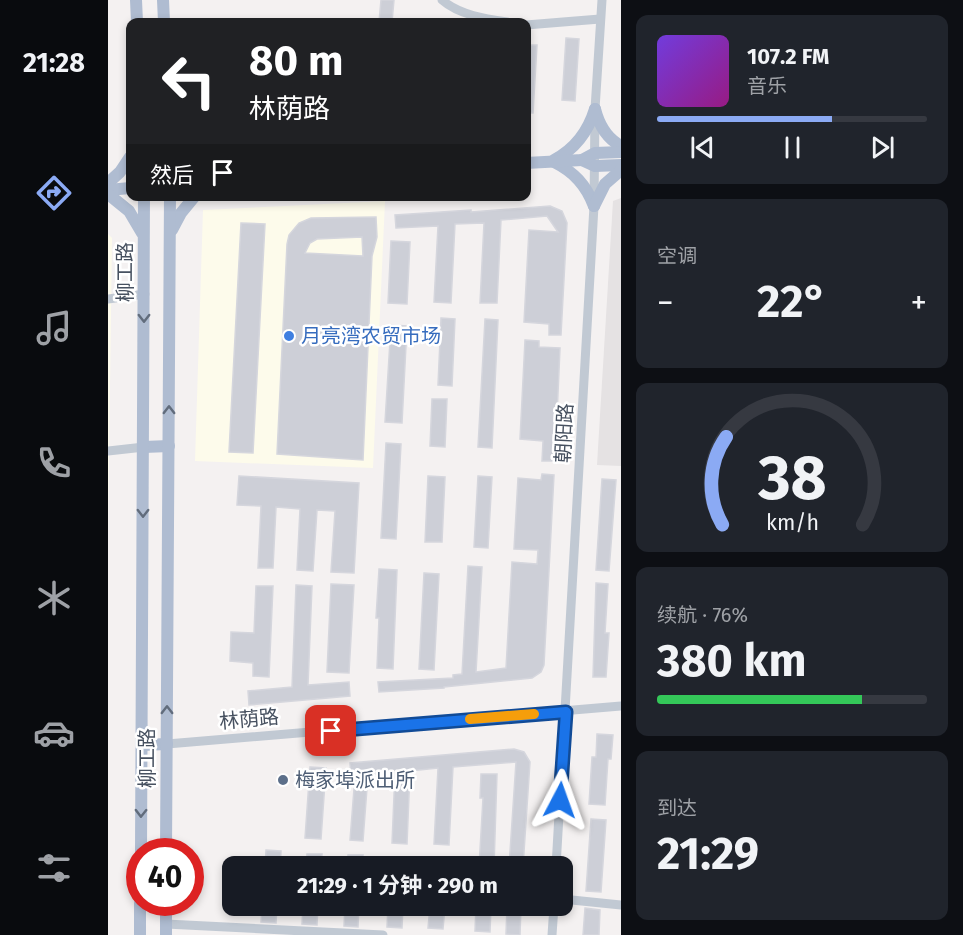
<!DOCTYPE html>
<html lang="zh">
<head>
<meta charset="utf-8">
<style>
	:root { --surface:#171b24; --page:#20242c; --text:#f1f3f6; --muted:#9ea1a6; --line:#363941; --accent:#8baaf4 }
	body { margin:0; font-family:"Fira Sans","Noto Sans SC",sans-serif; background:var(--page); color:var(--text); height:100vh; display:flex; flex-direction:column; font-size:22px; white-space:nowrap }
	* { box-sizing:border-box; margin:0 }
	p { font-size:20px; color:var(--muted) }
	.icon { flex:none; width:33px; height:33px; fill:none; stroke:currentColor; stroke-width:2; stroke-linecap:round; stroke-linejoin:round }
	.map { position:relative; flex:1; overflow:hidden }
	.details { display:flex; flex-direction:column; gap:15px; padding:15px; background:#0d0f14; width:342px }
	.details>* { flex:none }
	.top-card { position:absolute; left:18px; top:18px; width:405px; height:183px; border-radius:12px; box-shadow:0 3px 9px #0003; background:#202124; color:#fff; overflow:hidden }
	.speed { position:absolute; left:18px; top:838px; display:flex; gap:12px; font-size:30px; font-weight:700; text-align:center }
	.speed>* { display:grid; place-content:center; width:78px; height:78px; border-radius:50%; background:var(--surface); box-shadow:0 3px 9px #0003; line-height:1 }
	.speed .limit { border:9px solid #d22; background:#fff; color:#111 }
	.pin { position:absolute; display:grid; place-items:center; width:51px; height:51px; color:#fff; margin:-26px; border-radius:12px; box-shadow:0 3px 9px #0006 }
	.me { position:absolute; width:66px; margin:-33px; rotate:4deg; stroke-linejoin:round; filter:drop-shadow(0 0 4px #0008) }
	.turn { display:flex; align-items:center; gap:21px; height:126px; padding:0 24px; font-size:27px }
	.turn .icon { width:78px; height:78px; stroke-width:2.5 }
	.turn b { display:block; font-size:42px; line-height:51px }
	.then { display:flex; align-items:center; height:57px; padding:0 24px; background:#0003; gap:12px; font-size:22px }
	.big { font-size:45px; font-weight:700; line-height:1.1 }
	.details .widget { flex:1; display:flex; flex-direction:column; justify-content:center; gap:9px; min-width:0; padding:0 21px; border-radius:12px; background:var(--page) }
	.details .dial { align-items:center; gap:0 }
	.dial svg { height:156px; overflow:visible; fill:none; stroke:var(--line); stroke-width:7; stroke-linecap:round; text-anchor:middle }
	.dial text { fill:var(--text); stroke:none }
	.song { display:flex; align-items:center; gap:18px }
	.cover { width:72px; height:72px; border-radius:9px; background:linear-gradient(135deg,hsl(260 70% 55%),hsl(310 70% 35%)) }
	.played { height:6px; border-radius:3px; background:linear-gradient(90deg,var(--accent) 65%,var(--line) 65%) }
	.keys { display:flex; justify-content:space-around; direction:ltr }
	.heat { display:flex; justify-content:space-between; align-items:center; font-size:33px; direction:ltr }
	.charge { height:9px; border-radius:4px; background:linear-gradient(90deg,#34c759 76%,var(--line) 0) }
	.trip { position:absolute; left:114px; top:856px; width:351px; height:60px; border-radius:12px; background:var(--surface); box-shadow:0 3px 9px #0003; font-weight:700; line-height:60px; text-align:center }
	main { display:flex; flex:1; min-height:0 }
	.tab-bar { display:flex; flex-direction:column; width:108px; justify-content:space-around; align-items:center; background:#090b0e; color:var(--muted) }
	.tab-bar .icon { width:42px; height:42px }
	.tab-bar .active { color:var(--accent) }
	.tab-bar b { font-size:27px; color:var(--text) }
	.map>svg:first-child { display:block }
</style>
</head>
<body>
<main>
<nav class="tab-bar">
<b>21:28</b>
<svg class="icon active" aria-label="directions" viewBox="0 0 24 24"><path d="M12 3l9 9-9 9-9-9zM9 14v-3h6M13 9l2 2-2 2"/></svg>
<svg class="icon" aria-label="music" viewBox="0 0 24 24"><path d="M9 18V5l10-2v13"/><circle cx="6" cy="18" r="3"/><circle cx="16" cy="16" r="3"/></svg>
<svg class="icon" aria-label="phone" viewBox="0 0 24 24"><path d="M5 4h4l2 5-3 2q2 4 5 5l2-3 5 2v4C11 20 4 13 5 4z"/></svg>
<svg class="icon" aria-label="climate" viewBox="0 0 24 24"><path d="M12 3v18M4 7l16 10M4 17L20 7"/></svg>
<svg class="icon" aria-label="car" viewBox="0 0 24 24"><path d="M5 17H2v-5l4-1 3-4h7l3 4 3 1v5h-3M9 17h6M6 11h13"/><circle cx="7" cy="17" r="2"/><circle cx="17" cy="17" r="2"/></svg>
<svg class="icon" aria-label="filters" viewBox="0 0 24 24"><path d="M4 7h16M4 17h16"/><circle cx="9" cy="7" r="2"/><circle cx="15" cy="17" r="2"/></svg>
</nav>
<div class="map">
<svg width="513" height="935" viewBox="0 0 513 935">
	<rect width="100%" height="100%" fill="#f4f1f1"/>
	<g fill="#fdfbeb">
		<path d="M277,201L265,468L87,461L95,210Z"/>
		<path d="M0,234L4,238L0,537Z"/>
	</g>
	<path fill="#e5e2e3" d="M513,198V466L489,465L505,201Z"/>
	<g fill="#cdcfd7" stroke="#d5d6dd" stroke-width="1.5" fill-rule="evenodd">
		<path d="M273,0H286L284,22H271Z"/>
		<path d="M458,38L471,39L467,101L454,100Z"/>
		<path d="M418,45H429L425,113H418Z"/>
		<path d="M442,206L454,211L459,223L453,335H441V324L416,322L421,230L450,232L439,216L393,220L389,303H372L376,223L347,224L343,303L326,302L330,226L288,228L287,215L363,210V212Z"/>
		<path d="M268,217L269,237L264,256L255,460L169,454L179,244L181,235L191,223L203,218ZM254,237L255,256L197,253L202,243L209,239Z"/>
		<path d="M133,223L157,224L145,453L121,452Z"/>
		<path d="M283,241L302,242L299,304L280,303Z"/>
		<path d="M333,318L347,319L344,386L330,385Z"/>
		<path d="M377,319L390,320L384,448L370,447Z"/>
		<path d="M283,325L299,326L294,423L277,422Z"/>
		<path d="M417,340L431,341V347L452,348L447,461H434L435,441L412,439Z"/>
		<path d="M324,399H339L337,447L322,446Z"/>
		<path d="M278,443L293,444L288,539L273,538Z"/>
		<path d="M434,474L446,475L436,665L433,672L424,678L336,687V688L271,692L270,682L345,678V675L354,674L360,566L374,567L368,672L398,668L404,562L429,564L430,550L406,549L410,478L433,480Z"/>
		<path d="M131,476L251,483L246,573L223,572L227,511L209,510L205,571L189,570L192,509L168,507L165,568H150L153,506L129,505Z"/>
		<path d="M320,476L337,477L334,542H317Z"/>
		<path d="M370,476L384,477L380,548L366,547Z"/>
		<path d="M494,479L508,480L501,571L488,570Z"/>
		<path d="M271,569L289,570L285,669L269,668L271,618H268Z"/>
		<path d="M316,573L331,574L326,670L311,669Z"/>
		<path d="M488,583L500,584L497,633H501L498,677H485Z"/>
		<path d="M223,584L246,585L241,673L219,672Z"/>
		<path d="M188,585L204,586L200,685L241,682L242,696L141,705L140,691L184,687Z"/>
		<path d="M148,586H165L161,677L145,676V663L122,661L123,632L146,633Z"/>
		<path d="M489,734L505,735L503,759H500L497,805L481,804L484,757H488Z"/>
		<path d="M406,749L416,752L422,762L415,867H401L408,762L345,767L341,845L326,844L330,768L302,771L299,844L284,843L287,772L260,775L255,841L242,840L247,776H243L242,763Z"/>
		<path d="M202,767L218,768L213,839L197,838Z"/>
		<path d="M373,774H389L386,867H371L375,798H372Z"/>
		<path d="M483,819L498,820L493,892L478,891Z"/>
		<path d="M158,850L173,851L172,867H157Z"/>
		<path d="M199,854H214L213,867H198Z"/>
		<path d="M240,855H255L254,867H239Z"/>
		<path d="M282,857L298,858L297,867H282Z"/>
		<path d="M326,858L341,859V867H325Z"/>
		<path d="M154,906H169L168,923L153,922Z"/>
		<path d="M195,906H210L209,925L194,924Z"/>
		<path d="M237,906H251L250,927L236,926Z"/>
		<path d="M280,906H295L294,928L279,927Z"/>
		<path d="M322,906H337L335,929L320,928Z"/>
		<path d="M368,906H383L382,932L367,931Z"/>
		<path d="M399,906H413L412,935L398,934Z"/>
		<path d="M477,908L492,910L491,935H475Z"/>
	</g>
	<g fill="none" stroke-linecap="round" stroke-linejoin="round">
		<g stroke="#c1c9d3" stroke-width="9">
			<path d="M334,0C351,15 378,19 399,22"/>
			<path d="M418,25L492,19"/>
			<path d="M0,299L37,294"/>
			<path d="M0,451L36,447"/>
			<path d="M59,744L513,706"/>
			<path d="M448,867L486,206L487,109L494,0"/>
			<path d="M454,899L513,905"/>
			<path d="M58,924L275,935"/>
			<path d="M444,935L446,906"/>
		</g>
		<g stroke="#afbcd1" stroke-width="12">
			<path d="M28,0L29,22"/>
			<path d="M55,0L56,22"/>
			<path d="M487,109C491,125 498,138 513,146"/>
			<path d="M446,160C467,149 480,132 487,109"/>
			<path d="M474,160L487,166L513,165"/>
			<path d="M446,162C466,172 478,185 486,206"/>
			<path d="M418,163L474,160L487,153L513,152"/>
			<path d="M0,183L12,172L22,157"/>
			<path d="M0,190L22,188"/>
			<path d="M0,194L21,211L34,233"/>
			<path d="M486,206L497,184L513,170"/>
			<path d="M64,230L73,213L87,196"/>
			<path d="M36,447L61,446"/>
			<path d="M34,745L59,744"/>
			<path d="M33,852L36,196"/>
			<path d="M58,852L62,196"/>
			<path d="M32,935V903"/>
			<path d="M58,935V903"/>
		</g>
	</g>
	<defs><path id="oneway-chevron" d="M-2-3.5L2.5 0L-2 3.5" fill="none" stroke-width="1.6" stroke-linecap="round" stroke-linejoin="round" transform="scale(1.5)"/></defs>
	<g stroke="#616c7c">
		<use href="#oneway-chevron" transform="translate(36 318) rotate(90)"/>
		<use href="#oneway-chevron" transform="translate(61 410) rotate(-90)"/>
		<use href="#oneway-chevron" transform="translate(35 513) rotate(90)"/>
		<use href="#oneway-chevron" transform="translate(59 710) rotate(-90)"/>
		<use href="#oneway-chevron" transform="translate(33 813) rotate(91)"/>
	</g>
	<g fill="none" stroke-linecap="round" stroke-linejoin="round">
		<g stroke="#114b97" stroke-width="15">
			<path id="route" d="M223,731L458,712L452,800"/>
		</g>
		<use href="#route" stroke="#1a73e8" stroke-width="10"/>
		<path stroke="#f59e0b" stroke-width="10" d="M362,719L426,714"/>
	</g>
	<circle fill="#3f7fe0" stroke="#fff" stroke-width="2" cx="181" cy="336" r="6"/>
	<circle fill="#5c6f8a" stroke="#fff" stroke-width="2" cx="175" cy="780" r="6"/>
	<g text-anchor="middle" stroke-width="5" stroke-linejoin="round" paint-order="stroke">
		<g font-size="20" fill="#475160" stroke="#fff">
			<text transform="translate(17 272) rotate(-90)" y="7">柳工路</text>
			<text transform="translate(456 433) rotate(-87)" y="7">朝阳路</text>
			<text transform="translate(141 719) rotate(-5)" y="7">林荫路</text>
			<text transform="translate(39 758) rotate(-90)" y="7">柳工路</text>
		</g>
		<g font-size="20" fill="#366cbe" stroke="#fff" text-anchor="start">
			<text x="193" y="343">月亮湾农贸市场</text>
		</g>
		<g font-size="20" fill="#4e5e75" stroke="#fff" text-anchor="start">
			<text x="187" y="787">梅家埠派出所</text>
		</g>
	</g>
</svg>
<div class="speed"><div class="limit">40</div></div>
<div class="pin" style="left:223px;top:731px;background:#d93025"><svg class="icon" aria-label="arrive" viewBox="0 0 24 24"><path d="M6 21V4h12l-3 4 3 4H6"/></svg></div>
<svg class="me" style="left:452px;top:800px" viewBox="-20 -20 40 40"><path d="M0-17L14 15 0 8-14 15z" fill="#1a73e8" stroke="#fff" stroke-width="4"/></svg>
<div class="trip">21:29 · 1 分钟 · 290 m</div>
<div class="top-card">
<div class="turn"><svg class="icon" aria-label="left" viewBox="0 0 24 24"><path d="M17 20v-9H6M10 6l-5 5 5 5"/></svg><div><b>80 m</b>林荫路</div></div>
<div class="then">然后<svg class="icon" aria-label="arrive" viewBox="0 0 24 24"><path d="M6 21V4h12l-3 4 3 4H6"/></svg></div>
</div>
</div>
<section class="details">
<div class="widget">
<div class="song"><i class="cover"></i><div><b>107.2 FM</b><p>音乐</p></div></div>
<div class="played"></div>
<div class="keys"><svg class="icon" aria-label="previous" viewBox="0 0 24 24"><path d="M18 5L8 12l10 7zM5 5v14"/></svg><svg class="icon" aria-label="pause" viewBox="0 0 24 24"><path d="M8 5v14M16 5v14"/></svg><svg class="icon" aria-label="next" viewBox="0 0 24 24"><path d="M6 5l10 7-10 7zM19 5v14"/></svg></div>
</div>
<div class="widget"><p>空调</p>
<div class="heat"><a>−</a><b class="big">22°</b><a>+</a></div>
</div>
<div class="widget dial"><svg viewBox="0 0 100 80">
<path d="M14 69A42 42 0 1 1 86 69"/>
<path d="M14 69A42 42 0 0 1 16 24" stroke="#8baaf4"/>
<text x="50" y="56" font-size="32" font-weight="700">38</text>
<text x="50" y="72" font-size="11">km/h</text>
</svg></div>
<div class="widget"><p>续航 · 76%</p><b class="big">380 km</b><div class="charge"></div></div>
<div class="widget"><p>到达</p><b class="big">21:29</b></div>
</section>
</main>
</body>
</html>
